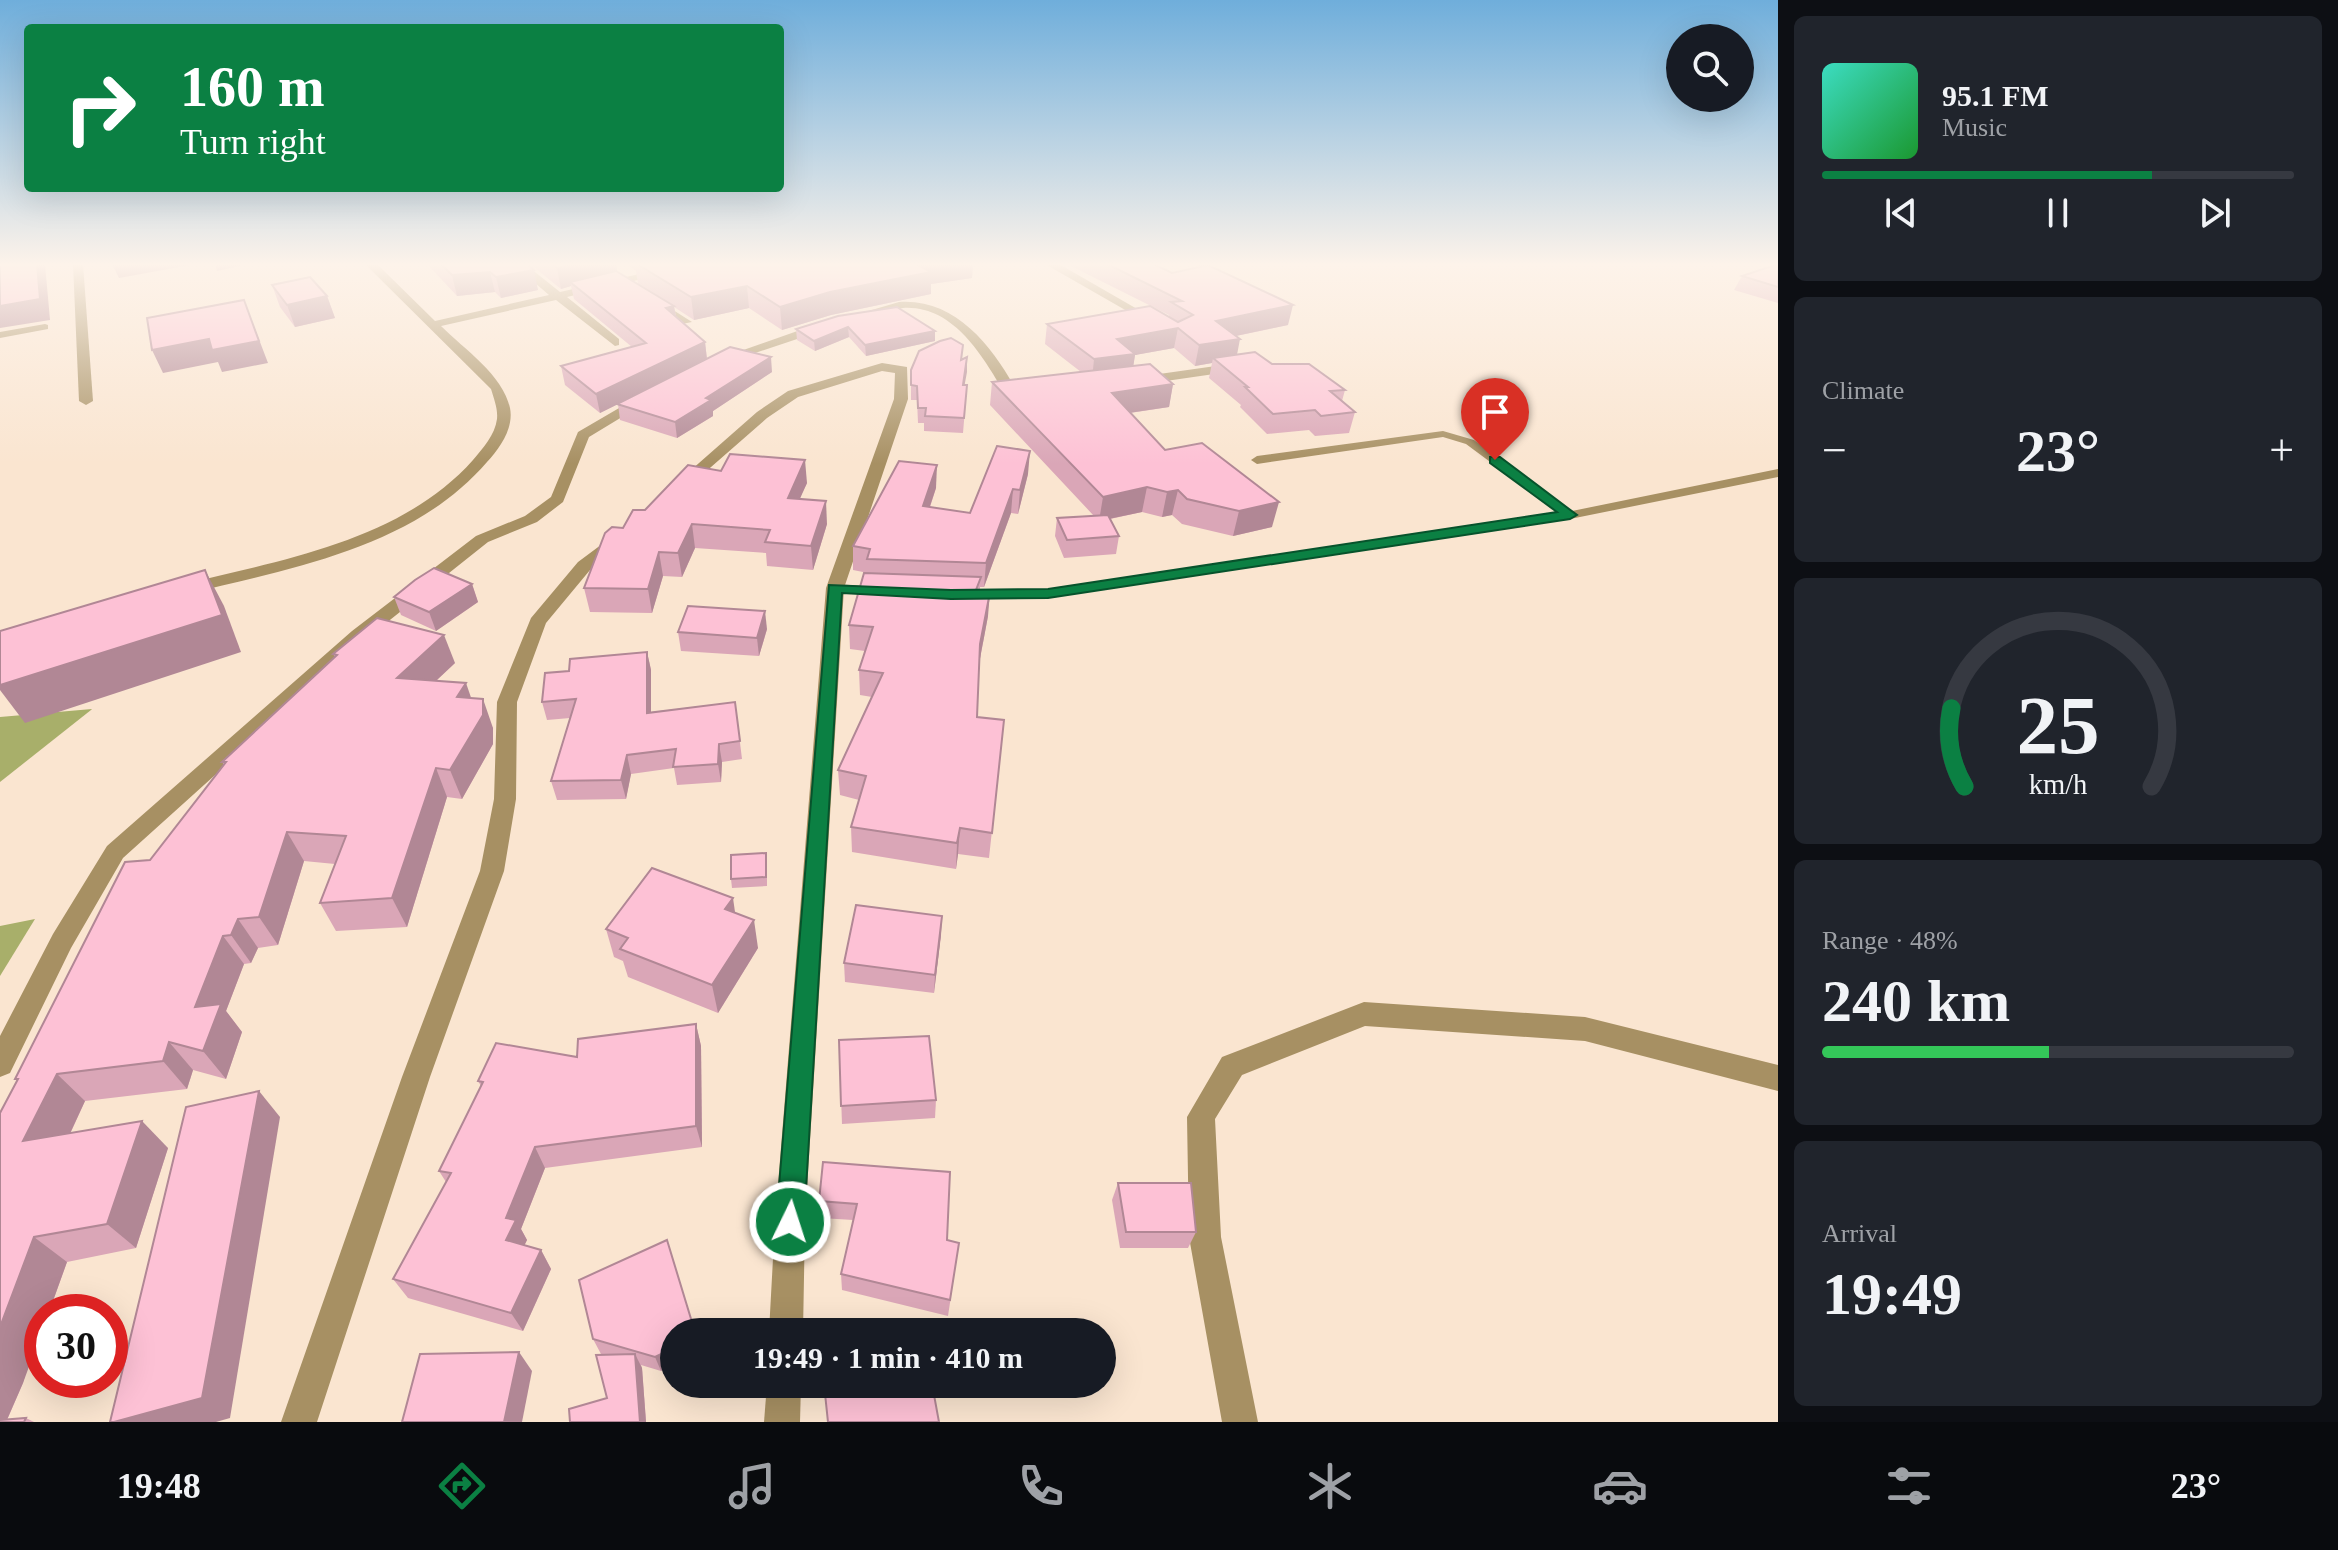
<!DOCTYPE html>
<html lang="en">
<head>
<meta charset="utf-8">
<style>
	:root { --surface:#171b24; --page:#20242c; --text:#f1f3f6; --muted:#9ea1a6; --line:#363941; --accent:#0b8043 }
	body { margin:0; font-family:Georgia,serif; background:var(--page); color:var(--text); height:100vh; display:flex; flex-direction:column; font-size:30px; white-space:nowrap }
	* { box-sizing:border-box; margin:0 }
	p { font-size:26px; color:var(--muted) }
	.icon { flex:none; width:44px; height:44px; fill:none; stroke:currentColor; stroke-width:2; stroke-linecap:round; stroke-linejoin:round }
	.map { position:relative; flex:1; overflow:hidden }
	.drawer { display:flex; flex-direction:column; gap:16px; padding:16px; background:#0d0f14; width:560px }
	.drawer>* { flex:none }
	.hud { position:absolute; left:24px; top:24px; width:760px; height:168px; border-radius:8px; box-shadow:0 8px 32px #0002; background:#0b8043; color:#fff; overflow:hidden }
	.controls { position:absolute; left:1666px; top:24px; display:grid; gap:16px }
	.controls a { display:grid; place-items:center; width:88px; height:88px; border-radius:50%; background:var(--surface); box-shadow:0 8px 32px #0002; font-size:40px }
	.speed { position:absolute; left:24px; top:1294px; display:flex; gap:16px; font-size:40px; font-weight:700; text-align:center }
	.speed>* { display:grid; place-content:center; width:104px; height:104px; border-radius:50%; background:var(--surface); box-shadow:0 8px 32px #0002; line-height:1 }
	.speed .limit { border:12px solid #d22; background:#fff; color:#111 }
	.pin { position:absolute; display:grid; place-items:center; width:68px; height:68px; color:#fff; margin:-82px -34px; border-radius:50% 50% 50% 0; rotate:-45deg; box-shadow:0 0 8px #0007 }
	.pin .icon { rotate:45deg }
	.me { position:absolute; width:88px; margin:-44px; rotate:4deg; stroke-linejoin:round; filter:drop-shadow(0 0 6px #0008) }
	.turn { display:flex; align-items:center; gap:28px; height:168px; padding:0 24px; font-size:36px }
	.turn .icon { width:104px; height:104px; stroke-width:2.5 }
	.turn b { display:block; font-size:56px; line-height:68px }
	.big { font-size:60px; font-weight:700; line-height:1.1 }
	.drawer .widget { flex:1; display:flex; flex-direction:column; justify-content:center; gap:12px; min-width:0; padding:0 28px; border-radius:12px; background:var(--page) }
	.drawer .dial { align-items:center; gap:0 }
	.dial svg { height:208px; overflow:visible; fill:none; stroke:var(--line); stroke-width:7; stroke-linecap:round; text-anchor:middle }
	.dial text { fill:var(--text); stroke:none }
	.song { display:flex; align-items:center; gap:24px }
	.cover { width:96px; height:96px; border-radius:12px; background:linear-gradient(135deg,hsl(170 70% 55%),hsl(130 70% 35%)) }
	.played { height:8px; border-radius:4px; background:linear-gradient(90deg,var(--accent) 70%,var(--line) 70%) }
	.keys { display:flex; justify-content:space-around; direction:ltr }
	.heat { display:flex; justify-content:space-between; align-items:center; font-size:44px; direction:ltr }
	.charge { height:12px; border-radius:6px; background:linear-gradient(90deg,#34c759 48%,var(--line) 0) }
	.trip { position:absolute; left:660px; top:1318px; width:456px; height:80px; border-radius:40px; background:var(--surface); box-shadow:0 8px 32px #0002; font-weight:700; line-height:80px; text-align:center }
	.dock { display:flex; height:128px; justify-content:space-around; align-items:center; background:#090b0e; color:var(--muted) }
	.dock .icon { width:56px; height:56px }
	.dock .selected { color:var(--accent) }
	.dock b { font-size:36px; color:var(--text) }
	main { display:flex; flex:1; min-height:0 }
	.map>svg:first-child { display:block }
</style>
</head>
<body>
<main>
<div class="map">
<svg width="1778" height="1422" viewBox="0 0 1778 1422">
	<rect width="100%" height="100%" fill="#fae5d0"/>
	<g fill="#a8af6a">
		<path d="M92,709L91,710L0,782V717Z"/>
		<path d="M35,919L0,976V926Z"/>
	</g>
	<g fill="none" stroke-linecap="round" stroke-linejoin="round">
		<g fill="#a79063" fill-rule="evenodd">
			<path d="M45,324L48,325V329L0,338V332Z"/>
			<path d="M1443,431L1474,440L1572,511L1778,469V477L1570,519L1048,597L968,598L961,594L968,590L1048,589L1559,513L1466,444L1443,437L1257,464L1251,460L1257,456Z"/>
			<path d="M835,584L881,587L888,591L881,595L830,591L828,588Z"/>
		</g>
		<g fill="#a79063" fill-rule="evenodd">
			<path d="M73,264H83L93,401L86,405L79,401Z"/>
			<path d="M365,264H377L435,321L549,295L513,264H525L560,292L683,264H704L567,297L619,339V345L615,346L556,300L441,326C464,349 503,375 510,408C514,428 500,448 487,462C413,548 292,568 187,594L181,593L178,589L181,585C281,560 401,541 473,460C483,448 495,435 497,419C498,409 494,399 491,389Z"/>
			<path d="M1045,264H1059L1158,321L1148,323Z"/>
			<path d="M1195,264H1207L1208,266L1203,269Z"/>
			<path d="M651,301H659L692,322L682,324L651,305Z"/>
			<path d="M899,302C953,298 990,343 1014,386L1034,391L1027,395L1004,392C982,355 953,305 903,308C886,310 870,316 854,321L848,317Z"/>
			<path d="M823,322L827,323V329L725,363L715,360Z"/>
			<path d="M882,363L907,367L908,399L844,588L805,1222L803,1332H769L775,1222L826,588L894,399L895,373L882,371L798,397L767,418L687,488H677L674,485L757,412L788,391Z"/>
			<path d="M1237,363L1242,364V370L1138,385L1131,381L1138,377Z"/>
			<path d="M638,397L650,400L589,437L563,502L537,522L488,542L366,639L123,858L71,948L10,1073L0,1077V1036L53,934L107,846L352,631L476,536L525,516L551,497L578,432Z"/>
			<path d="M617,533L625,538L623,541L590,570L546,623L517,702L516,799L504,871L430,1077L317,1422H281L402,1077L480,871L494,799L497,702L531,618L578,562Z"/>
			<path d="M1364,1002L1585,1017L1778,1065V1091L1585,1041L1365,1026L1242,1075L1215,1119L1221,1237L1258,1422H1222L1189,1237L1187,1117L1222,1057Z"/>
			<path d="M767,1384H801L800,1422H764Z"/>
		</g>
	</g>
	<g fill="#daa6b7">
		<path d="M427,264H528L538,290L501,298L495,292L457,296Z"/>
		<path d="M530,264H616L617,272L638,284L636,271L626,264H973L972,278L931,284V294L831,315L782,330L749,308L694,320L674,307L676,316L705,342L707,359L772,372L713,411V416L677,438L620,420L618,404L600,413L565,385L561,366L632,347L574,299L571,286L561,289Z"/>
		<path d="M1067,264H1154L1288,325L1236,336L1237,355L1272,364L1345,390L1342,401L1355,412L1349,433L1315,436L1309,430L1267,434L1240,407L1241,405L1209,378L1212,363L1195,366L1174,348L1135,355L1133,366L1173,384L1169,407L1130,413L1165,450L1272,527L1233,536L1182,524L1172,515L1162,517L1142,512L1110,519L1119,536L1116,554L1064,558L1055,536L1057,518L1094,516L990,405L992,382L1081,372L1045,344L1047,324L1169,316V315Z"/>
		<path d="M1778,264V303L1734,290L1742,276Z"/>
		<path d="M272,285L327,296L335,318L295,327L280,307Z"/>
		<path d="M838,316L935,341L866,356L849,337L815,351L797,340L796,329Z"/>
		<path d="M967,357L964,385H967L963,433L924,431V423H918L917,400H911V370L962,360Z"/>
		<path d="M721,471L807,483L799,499L827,524L813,570L767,566L766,553L695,548L682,577L663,576L652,613L590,612L584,588L623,528L645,510Z"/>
		<path d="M1028,474L1018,514L1011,513L984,587H980V591L988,616L979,664L977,717L1004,720L989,858L958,854L956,869L852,852L851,827L859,800L840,795L838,770L872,697L860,695L859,670L865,651L850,649L849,625L868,573L853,570V546L936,488L930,507L970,513Z"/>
		<path d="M472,584L478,602L436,631L401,615L394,597Z"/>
		<path d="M767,629L759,656L681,651L678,632Z"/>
		<path d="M647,652L651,670V712L735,702L742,759L722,762L721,782L677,785L674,768L631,774L626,799L557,800L551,781L570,718L547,720L542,702L569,671Z"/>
		<path d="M333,654L455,663L436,681L471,698L493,728V744L462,799L447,797L407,927L336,931L320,903L335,864L304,861L278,945L258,948L251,963L244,964L226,1011L242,1032L226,1079L193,1070L187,1089L85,1101L70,1134L168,1148L136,1248L67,1262L49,1312H42L23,1383L7,1420L26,1418L34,1422H0L17,1081L15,1079L150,860L224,765L222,762L335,657Z"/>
		<path d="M767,863V886L732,888L731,879Z"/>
		<path d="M735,913L758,948L718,1013L628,977L623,961L614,957L606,929Z"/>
		<path d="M941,935L934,993L845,982L844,963Z"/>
		<path d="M696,1024L701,1046L702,1147L545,1168L521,1229L527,1240L524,1245L541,1250L551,1269L523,1331L408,1298L393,1279L446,1182L439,1171L481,1086L478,1081L577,1057Z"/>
		<path d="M839,1040L936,1100L935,1118L842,1124Z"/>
		<path d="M823,1162L947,1240L959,1243L948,1316L842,1290L841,1274L853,1220L821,1218L819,1201Z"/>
		<path d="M1118,1183L1196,1232L1188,1248H1120L1112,1200Z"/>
		<path d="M672,1256L661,1371L641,1365L642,1368L646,1422H570L607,1398L604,1355L601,1354L593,1339Z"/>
	</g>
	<g fill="#b18795">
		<path d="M37,264H45L50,320L0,328V306Z"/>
		<path d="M112,264H196L119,278Z"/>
		<path d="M215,264H249L217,271Z"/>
		<path d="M575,264H616L618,276L570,282L571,286L561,289L557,268Z"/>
		<path d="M973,264L972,278L931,284V294L831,315L782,330L780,307L918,265Z"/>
		<path d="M534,270L538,290L501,298L496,277Z"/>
		<path d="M490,272L495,292L457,296L452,275Z"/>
		<path d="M747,286L749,308L694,320L691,297Z"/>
		<path d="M327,296L335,318L295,327L287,305Z"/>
		<path d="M244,300L268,363L222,372L218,362L163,373L152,350Z"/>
		<path d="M1293,305L1288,325L1212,341L1216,321Z"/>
		<path d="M674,306L677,324L666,308Z"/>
		<path d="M848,327L849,337L815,351L814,341Z"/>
		<path d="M1178,328L1174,348L1135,355L1132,375L1092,380L1094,359L1117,339Z"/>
		<path d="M935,331V341L866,356L865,345Z"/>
		<path d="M1240,339L1236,360L1213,358L1212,363L1195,366L1199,345Z"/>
		<path d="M705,342L707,360L600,413L596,394Z"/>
		<path d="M771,357L772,372L713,411V416L677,438L675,422L706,398Z"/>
		<path d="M967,357V372L962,399L963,385Z"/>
		<path d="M1173,384L1169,407L1108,416L1112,393Z"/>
		<path d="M1030,451L1028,474L1018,514L1020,490Z"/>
		<path d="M805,460L807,483L790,521L788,498Z"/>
		<path d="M937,465L936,488L922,530L923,506Z"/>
		<path d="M1147,487L1142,512L1099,521L1103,497Z"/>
		<path d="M1013,489L1011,513L984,587L986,563Z"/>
		<path d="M1178,490L1172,515L1162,517L1167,492Z"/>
		<path d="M826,501L827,524L813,570L811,546Z"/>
		<path d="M1279,502L1272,527L1233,536L1239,511Z"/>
		<path d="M692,524L695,548L682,577L678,553Z"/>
		<path d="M659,552L663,576L652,613L648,589Z"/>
		<path d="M205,570L224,606L241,652L25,723L0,690V685Z"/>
		<path d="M472,584L478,602L436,631L429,612Z"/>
		<path d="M990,592L988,616L978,669L980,644Z"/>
		<path d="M765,611L767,629L759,656L757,638Z"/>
		<path d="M444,635L455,663L409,706L397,678Z"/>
		<path d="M647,652L651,670V731L647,713Z"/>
		<path d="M466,683L476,712L457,697Z"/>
		<path d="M483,699L493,728V744L462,799L450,770Z"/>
		<path d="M719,744L722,762L721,782L718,764Z"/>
		<path d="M627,755L631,774L626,799L621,780Z"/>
		<path d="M436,768L447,797L407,927L392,898Z"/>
		<path d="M960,828L958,854L956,869L957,843Z"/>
		<path d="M287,832L304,861L278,945L259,917Z"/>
		<path d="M733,898L737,926L725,909Z"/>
		<path d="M942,916L941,935L934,993L935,975Z"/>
		<path d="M238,919L258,948L251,963L231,935Z"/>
		<path d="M754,920L758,948L718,1013L712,985Z"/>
		<path d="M223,936L244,964L226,1011L242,1032L226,1079L203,1051L195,1007Z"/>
		<path d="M696,1024L701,1046L702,1147L696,1126Z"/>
		<path d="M169,1042L193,1070L187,1089L163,1061Z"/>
		<path d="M57,1074L85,1101L54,1168L23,1141Z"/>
		<path d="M259,1091L280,1117L230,1418L216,1422H114Z"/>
		<path d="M142,1121L168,1148L136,1248L107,1224Z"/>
		<path d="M535,1147L545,1168L521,1229L527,1240L518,1259L506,1240V1218Z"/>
		<path d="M34,1237L67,1262L49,1312H42V1331L23,1383L6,1422H0V1327Z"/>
		<path d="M541,1250L551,1269L523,1331L511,1313Z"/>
		<path d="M674,1348V1365L661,1371L655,1357Z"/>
		<path d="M519,1352L532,1371L522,1422H504Z"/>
		<path d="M635,1354L642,1368L646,1422H640Z"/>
	</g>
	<g fill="#fdc1d5" stroke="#b18795" stroke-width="2">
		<path d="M0,264H37L40,299L0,306Z"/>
		<path d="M441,264H528L534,270L496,277L490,272L452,275Z"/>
		<path d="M552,264H575L557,268Z"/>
		<path d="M637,264H920L918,265L931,272L830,292L780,307L747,286L691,297Z"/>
		<path d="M1107,264H1154L1172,273L1208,265L1293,305L1216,321L1240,339L1199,345L1178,328L1117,339L1135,354L1094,359L1047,324L1150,306L1178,322L1193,315L1171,302L1182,301Z"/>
		<path d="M1778,264V287L1742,276Z"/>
		<path d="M616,271L674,306L666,308L705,342L596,394L561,366L646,343L570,282Z"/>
		<path d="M310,277L327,296L287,305L272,285Z"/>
		<path d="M244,300L259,341L212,350L209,339L152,350L147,318Z"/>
		<path d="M897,307L935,331L865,345L848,327L814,341L796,329L838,316Z"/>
		<path d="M951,338L963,345L961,360L967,357L963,385H967L964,418L925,416L926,408H918L917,386L911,385V370L919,351L940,341Z"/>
		<path d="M730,347L771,357L706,398L711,400L675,422L617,404Z"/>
		<path d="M1255,352L1272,364H1309L1345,390L1330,391L1355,412L1321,416L1315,410L1273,414L1245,387H1248L1213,358Z"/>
		<path d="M1150,364L1173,384L1112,393L1165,450L1202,443L1279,502L1239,511L1187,499L1178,490L1167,492L1147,487L1103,497L992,382Z"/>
		<path d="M997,446L1030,451L1020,490L1013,489L986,563L867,559L870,549L853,546L899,461L937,465L923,506L970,513Z"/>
		<path d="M730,454L805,460L788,498L826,501L811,546L765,542L770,530L692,524L678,553L659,552L648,589L584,588L605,533L612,527L623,528L633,510H645L688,465L721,471Z"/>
		<path d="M1108,515L1119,536L1067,540L1057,518Z"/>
		<path d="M434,568L472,584L429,612L394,597L415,580Z"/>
		<path d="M205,570L222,615L0,685V631Z"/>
		<path d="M864,573L981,577L976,590L990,592L980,644L977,717L1004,720L992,833L960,828L957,843L851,827L866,776L838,770L883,673L859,670L873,627L849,625Z"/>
		<path d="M688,606L765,611L757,638L678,632Z"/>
		<path d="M377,618L444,635L397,678L466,683L457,697L483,699V715L450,770L436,768L392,898L320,903L346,836L287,832L259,917L238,919L231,935L223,936L195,1007L221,1004L203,1051L169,1042L163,1061L57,1074L23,1141L142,1121L107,1224L34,1237L0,1327V1113L18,1079H15L125,862L150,860L226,762H222L337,655L333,654Z"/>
		<path d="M647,652V713L735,702L740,741L719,744L718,764L673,767L676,749L627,755L621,780L551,781L576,699L542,702L545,673L569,671L570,659Z"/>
		<path d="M766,853V877L731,879V855Z"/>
		<path d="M652,868L733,898L725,909L754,920L712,985L620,949L628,938L606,929Z"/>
		<path d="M856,905L942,916L935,975L844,963Z"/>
		<path d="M696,1024V1126L535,1147L506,1218L516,1220L506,1240L541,1250L511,1313L393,1279L451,1173L439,1171L483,1082L478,1081L496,1043L577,1057L578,1039Z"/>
		<path d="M929,1036L936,1100L841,1106L839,1040Z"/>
		<path d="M259,1091L202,1398L114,1422H110L186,1107Z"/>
		<path d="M823,1162L950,1172L947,1240L959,1243L950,1300L841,1274L857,1204L819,1201Z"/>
		<path d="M1118,1183H1191L1196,1232H1126Z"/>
		<path d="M667,1240L695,1332H674V1348L655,1357L593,1339L579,1280Z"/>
		<path d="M921,1327L922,1332H894Z"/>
		<path d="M519,1352L504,1422H402L420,1354Z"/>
		<path d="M635,1354L640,1422H570L569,1409L607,1398L596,1355Z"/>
		<path d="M824,1384H932L939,1422H828Z"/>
		<path d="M26,1418L24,1422H0V1420Z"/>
	</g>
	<linearGradient id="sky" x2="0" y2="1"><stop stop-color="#6faedb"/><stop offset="0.57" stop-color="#fdf3ea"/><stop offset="1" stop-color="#fdf3ea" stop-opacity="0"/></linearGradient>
	<rect width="1778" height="464" fill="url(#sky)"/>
	<path fill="#0b8043" stroke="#07532c" stroke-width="2" d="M1490,457H1500L1577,515L1570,519L1048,598L951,599L842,593L804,1222L800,1232L790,1236L780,1232L776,1222L829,585L951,590L1048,589L1557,512L1490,463Z"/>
</svg>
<div class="controls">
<a><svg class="icon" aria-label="search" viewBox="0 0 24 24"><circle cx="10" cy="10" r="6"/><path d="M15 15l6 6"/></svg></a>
</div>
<div class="speed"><div class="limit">30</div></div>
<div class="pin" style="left:1495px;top:460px;background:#d93025"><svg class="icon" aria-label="arrive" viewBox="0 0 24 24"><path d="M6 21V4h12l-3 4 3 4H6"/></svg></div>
<svg class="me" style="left:790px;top:1222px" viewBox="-20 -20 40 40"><circle r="17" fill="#0b8043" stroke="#fff" stroke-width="3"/><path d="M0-11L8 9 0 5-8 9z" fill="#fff"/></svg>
<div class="trip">19:49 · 1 min · 410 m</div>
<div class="hud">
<div class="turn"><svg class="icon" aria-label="right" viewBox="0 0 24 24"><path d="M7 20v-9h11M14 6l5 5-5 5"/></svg><div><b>160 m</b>Turn right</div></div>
</div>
</div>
<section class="drawer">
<div class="widget">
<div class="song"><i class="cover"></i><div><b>95.1 FM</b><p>Music</p></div></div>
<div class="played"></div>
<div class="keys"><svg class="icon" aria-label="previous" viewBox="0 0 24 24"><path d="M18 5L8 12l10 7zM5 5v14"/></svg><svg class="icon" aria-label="pause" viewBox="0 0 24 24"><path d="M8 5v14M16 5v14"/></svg><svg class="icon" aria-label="next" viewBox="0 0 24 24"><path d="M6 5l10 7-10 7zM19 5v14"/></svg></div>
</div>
<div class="widget"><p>Climate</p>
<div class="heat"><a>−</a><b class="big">23°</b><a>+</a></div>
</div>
<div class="widget dial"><svg viewBox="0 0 100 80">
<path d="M14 69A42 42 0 1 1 86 69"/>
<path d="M14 69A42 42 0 0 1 9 39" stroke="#0b8043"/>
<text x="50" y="56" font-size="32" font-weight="700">25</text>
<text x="50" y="72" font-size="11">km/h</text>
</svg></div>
<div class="widget"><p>Range · 48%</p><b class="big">240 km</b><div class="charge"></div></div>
<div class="widget"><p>Arrival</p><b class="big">19:49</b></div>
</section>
</main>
<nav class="dock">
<b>19:48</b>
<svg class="icon selected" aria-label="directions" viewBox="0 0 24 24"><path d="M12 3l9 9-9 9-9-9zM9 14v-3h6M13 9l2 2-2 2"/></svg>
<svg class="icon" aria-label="music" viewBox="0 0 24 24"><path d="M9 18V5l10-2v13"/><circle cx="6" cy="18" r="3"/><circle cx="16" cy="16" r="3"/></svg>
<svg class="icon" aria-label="phone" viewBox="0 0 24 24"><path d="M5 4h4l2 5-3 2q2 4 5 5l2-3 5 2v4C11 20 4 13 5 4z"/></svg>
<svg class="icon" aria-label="climate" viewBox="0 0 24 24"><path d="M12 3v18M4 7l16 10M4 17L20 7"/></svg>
<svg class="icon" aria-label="car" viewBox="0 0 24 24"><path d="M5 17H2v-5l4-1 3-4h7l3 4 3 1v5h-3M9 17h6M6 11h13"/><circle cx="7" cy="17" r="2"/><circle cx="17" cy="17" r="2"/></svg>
<svg class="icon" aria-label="filters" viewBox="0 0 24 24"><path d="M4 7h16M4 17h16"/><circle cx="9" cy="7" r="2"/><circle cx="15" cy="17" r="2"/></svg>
<b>23°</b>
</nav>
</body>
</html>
